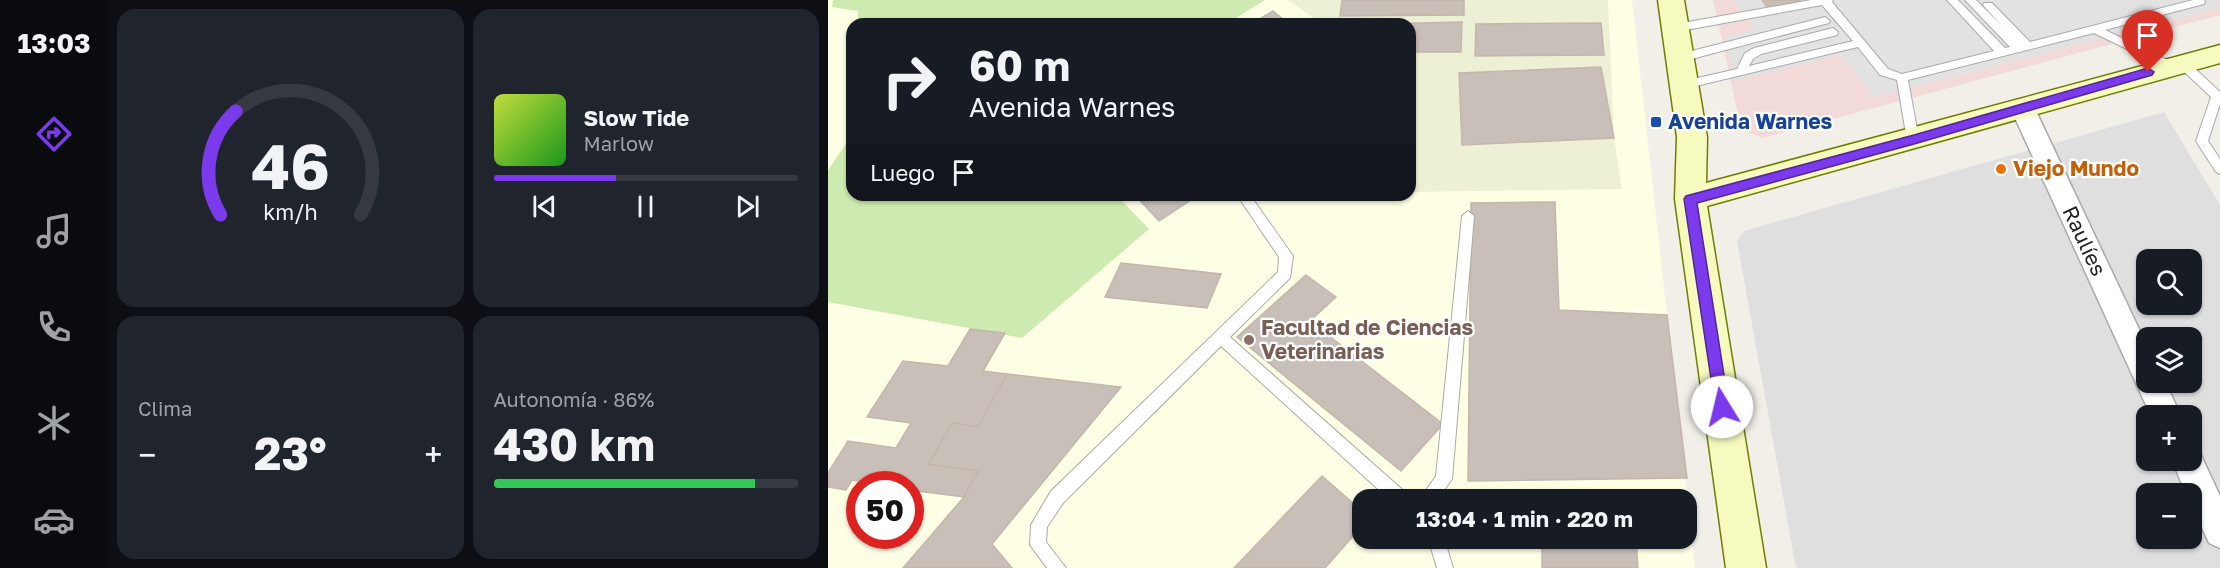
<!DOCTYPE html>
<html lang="es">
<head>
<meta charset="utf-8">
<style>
	:root { --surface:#171b24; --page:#20242c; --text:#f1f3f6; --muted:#9ea1a6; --line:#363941; --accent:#7c3aed }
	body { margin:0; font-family:"Golos Text",sans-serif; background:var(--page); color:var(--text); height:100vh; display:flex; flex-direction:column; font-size:22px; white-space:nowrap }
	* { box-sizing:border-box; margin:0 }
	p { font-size:20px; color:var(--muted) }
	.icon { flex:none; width:33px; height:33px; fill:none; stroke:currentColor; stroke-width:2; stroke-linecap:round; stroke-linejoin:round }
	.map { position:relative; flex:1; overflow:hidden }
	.side { display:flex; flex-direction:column; gap:9px; padding:9px; background:#0d0f14; width:720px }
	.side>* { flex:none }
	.banner { position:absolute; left:18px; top:18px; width:570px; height:183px; border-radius:18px; box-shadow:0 2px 4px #0004; background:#171b24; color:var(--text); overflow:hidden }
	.fabs { position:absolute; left:1308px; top:249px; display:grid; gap:12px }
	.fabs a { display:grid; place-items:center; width:66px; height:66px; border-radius:12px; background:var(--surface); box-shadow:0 2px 4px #0004; font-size:30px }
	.speed { position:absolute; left:18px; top:471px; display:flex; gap:12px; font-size:30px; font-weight:700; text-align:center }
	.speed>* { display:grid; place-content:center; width:78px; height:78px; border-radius:50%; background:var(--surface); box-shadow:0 2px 4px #0004; line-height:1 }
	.speed .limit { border:9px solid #d22; background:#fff; color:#111 }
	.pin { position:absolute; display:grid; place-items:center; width:51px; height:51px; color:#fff; margin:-62px -26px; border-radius:50% 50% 50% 0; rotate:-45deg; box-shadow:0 0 6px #0007 }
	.pin .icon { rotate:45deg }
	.me { position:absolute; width:66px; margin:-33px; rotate:351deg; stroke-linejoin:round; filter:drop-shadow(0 0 4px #0008) }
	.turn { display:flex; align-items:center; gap:21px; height:126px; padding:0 24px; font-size:27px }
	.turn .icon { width:78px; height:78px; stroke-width:2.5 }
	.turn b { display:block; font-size:42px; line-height:51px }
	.then { display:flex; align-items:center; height:57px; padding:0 24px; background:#0003; gap:12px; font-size:22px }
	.big { font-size:45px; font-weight:700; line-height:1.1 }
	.side .card { flex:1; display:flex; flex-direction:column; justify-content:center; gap:9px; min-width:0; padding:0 21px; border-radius:18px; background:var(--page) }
	.side .dial { align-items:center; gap:0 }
	.dial svg { height:156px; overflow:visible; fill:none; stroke:var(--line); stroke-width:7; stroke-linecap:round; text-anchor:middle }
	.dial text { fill:var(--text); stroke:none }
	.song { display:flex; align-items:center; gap:18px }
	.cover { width:72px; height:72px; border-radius:9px; background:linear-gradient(135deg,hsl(70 70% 55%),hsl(120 70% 35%)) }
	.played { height:6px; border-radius:3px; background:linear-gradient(90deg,var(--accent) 40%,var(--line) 40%) }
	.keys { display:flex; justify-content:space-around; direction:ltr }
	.heat { display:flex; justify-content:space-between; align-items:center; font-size:33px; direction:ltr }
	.charge { height:9px; border-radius:4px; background:linear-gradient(90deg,#34c759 86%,var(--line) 0) }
	.side .tiles { flex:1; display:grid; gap:9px; grid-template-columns:repeat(2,1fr) }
	.trip { position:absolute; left:524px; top:489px; width:345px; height:60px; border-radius:18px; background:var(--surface); box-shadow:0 2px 4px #0004; font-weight:700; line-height:60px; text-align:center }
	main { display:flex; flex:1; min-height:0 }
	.tab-bar { display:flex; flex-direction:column; width:108px; justify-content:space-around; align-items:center; background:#090b0e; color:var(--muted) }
	.tab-bar .icon { width:42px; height:42px }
	.tab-bar .active { color:var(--accent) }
	.tab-bar b { font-size:27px; color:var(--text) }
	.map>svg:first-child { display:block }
</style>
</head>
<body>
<main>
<nav class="tab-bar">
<b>13:03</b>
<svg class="icon active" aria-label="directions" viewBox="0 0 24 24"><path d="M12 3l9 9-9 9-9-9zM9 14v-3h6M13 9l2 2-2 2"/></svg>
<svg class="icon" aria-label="music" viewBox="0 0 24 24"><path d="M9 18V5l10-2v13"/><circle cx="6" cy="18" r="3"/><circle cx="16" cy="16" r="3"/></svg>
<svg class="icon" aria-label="phone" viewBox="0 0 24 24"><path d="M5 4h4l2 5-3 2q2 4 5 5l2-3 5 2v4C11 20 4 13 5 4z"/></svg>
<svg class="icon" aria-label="climate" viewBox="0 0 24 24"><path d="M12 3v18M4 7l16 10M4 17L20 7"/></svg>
<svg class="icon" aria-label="car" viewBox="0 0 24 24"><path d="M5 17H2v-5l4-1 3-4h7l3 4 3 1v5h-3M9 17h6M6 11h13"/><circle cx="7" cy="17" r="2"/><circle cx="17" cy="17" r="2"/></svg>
</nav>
<section class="side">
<div class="tiles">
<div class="card dial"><svg viewBox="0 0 100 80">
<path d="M14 69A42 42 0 1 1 86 69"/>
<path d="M14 69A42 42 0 0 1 22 16" stroke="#7c3aed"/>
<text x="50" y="56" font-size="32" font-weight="700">46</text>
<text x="50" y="72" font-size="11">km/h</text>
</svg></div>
<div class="card">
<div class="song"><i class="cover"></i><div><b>Slow Tide</b><p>Marlow</p></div></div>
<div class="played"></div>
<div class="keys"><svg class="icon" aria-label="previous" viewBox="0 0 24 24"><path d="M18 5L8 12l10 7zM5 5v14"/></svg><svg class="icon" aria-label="pause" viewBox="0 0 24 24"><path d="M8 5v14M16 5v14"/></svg><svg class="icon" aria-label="next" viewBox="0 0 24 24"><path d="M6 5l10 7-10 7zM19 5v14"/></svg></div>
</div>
<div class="card"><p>Clima</p>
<div class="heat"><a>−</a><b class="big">23°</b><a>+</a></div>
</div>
<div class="card"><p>Autonomía · 86%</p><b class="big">430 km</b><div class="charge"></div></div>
</div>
</section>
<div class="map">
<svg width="1392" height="568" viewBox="0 0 1392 568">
	<rect width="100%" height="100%" fill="#f2efe9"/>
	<path fill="#e0dfdf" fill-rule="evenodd" d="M1336,112L1392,205V568H968L909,241L916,231ZM1318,260H1364V304H1318ZM1318,338H1364V382H1318ZM1318,416H1364V460H1318ZM1318,494H1364V538H1318Z"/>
	<path fill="#f2dad9" d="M885,0H1392V15L934,138L913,129Z"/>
	<path fill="#ffffe5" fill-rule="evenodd" d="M0,0H804L867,568H0ZM24,24H582V195H24ZM32,484H82V536H32ZM534,500H858V538H534Z"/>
	<path fill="#eef0d5" d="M460,0H780L786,138L794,189L582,192V24H494Z"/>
	<g fill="#cdebb0">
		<path d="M5,0H437L398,24H30V11L4,7Z"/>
		<path d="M24,115V195H288L321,229L194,338L0,302V170L22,138Z"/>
	</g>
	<path fill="#e2e2e2" d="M906,0H934L940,8L973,0H1390L1392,8L1046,97L1012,55L906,81L897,37L927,29Z"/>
	<g fill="#c7bfb8" stroke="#c4b6ab" stroke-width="1.5">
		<path d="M514,0H636V15L512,16Z"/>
		<path d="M934,0H973L940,8Z"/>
		<path d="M445,11L461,24H423Z"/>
		<path d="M634,22L633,52H582V24H550Z"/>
		<path d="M773,23L776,55L647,56L648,24Z"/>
		<path d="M773,67L786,138L634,145L631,73Z"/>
		<path d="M307,195H363L366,198L331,221Z"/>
		<path d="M727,202L731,310L839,315L859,478L640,481L643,203Z"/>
		<path d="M293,263L393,274L379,308L277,297Z"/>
		<path d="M478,275L508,297L482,321L615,424L573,471L409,337Z"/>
		<path d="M142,329L177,333L155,371L179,374L150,427L124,423L101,464L150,471L136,497L82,490V484H49L24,480L18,490L0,487V473L20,441L68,448L83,423L39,417L75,361L120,366Z"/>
		<path d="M179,374L293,387L164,544L184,568H75L136,497L150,471L101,464L124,423L150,427Z"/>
		<path d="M494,476L534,511V526L497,568H406Z"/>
		<path d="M714,538H808L810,568H714Z"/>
	</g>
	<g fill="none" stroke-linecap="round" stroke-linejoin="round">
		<g stroke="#a9a9a9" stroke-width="2">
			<g id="lane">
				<path d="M983,0H1005L1004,2L1060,69L1074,74L1166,51L1119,0H1130L1177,48L1182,47L1137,0H1148L1174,26L1155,5L1156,3H1164L1202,42L1365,0H1376L1377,2L1376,4L1277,30L1346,63V69L1342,70L1266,33L1080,80L1091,140L1085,144L1079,140L1069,80L1052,75L1030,47L856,89L852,88V82L909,69L917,53L926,48L1005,28L1010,32L1009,35L933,54L925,59L921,66L1025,41L994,5L847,32L842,28L843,25Z"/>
				<path d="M997,17L1002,21L1001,23L852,62L846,58L852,54Z"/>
				<path d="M1354,59L1358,60L1392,92V104L1380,141L1392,159V174L1388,172L1368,141L1383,97L1350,66L1348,63Z"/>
				<path d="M409,195H422L465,256L462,278L402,337L577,492L584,494L586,500H562L393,346L235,503L219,527L218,542L238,568H219L202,545L203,525L223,491L450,272L451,257Z"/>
				<path d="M640,211L646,216L624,479L609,500H591L608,476L634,216Z"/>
				<path d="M600,538H616L625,568H609Z"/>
			</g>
		</g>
		<g stroke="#a9a9a9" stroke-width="3">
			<g id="street">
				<path d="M1194,99L1202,101L1206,107L1318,344V382H1337L1353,416H1323L1182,107L1186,101Z"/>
				<path d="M1364,447L1370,449L1392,496V548L1381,543L1364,505V494H1358L1344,460H1364Z"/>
			</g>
		</g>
		<g stroke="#707d05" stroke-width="3">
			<path id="secondary" d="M830,0H856L879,137L878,183L1392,45V63L879,206L938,568H898L847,199L849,137Z"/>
		</g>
		<use href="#lane" fill="#fff" fill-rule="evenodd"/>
		<use href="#street" fill="#fff" fill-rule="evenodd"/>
		<use href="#secondary" fill="#f7fabf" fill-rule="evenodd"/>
	</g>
	<path fill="#7c3aed" stroke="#51269a" stroke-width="1.5" d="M1320,68L1326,72L1324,75L1086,144L869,203L901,407L899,412L894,414L888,412L856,199L858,196L1086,135Z"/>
	<rect fill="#1a4fb4" stroke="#fff" stroke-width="2" x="822" y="116" width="12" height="12" rx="3"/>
	<circle fill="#e8710a" stroke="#fff" stroke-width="2" cx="1173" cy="169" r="6"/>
	<circle fill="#8d6e63" stroke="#fff" stroke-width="2" cx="421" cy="340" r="6"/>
	<g text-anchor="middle" stroke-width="4.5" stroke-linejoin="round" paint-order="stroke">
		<g font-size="21" font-weight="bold" fill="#164399" stroke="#fff" text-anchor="start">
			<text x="840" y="129">Avenida Warnes</text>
		</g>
		<g font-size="21" font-weight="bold" fill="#c56008" stroke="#fff" text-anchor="start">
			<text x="1185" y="176">Viejo Mundo</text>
		</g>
		<g font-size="21" fill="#222" stroke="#fff">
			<text transform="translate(1256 241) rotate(65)" y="7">Raulíes</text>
		</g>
		<g font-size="21" font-weight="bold" fill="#785e54" stroke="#fff" text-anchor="start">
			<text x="433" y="335">Facultad de Ciencias<tspan x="433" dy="24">Veterinarias</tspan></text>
		</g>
	</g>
</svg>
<div class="fabs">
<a><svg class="icon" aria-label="search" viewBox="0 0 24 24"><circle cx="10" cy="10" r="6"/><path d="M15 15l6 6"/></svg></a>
<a><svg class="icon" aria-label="layers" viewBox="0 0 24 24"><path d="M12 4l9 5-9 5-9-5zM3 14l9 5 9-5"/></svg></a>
<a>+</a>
<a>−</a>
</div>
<div class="speed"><div class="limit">50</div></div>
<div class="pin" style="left:1320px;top:72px;background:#d93025"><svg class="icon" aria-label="arrive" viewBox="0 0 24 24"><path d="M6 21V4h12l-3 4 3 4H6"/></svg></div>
<svg class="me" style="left:894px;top:407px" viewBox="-20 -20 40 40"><circle r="19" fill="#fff"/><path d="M0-13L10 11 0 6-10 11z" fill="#7c3aed"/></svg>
<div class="trip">13:04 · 1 min · 220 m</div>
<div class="banner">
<div class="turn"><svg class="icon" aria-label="right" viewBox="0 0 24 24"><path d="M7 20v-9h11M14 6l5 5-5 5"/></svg><div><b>60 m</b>Avenida Warnes</div></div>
<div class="then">Luego<svg class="icon" aria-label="arrive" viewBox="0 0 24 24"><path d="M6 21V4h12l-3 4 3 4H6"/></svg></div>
</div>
</div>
</main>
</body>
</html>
